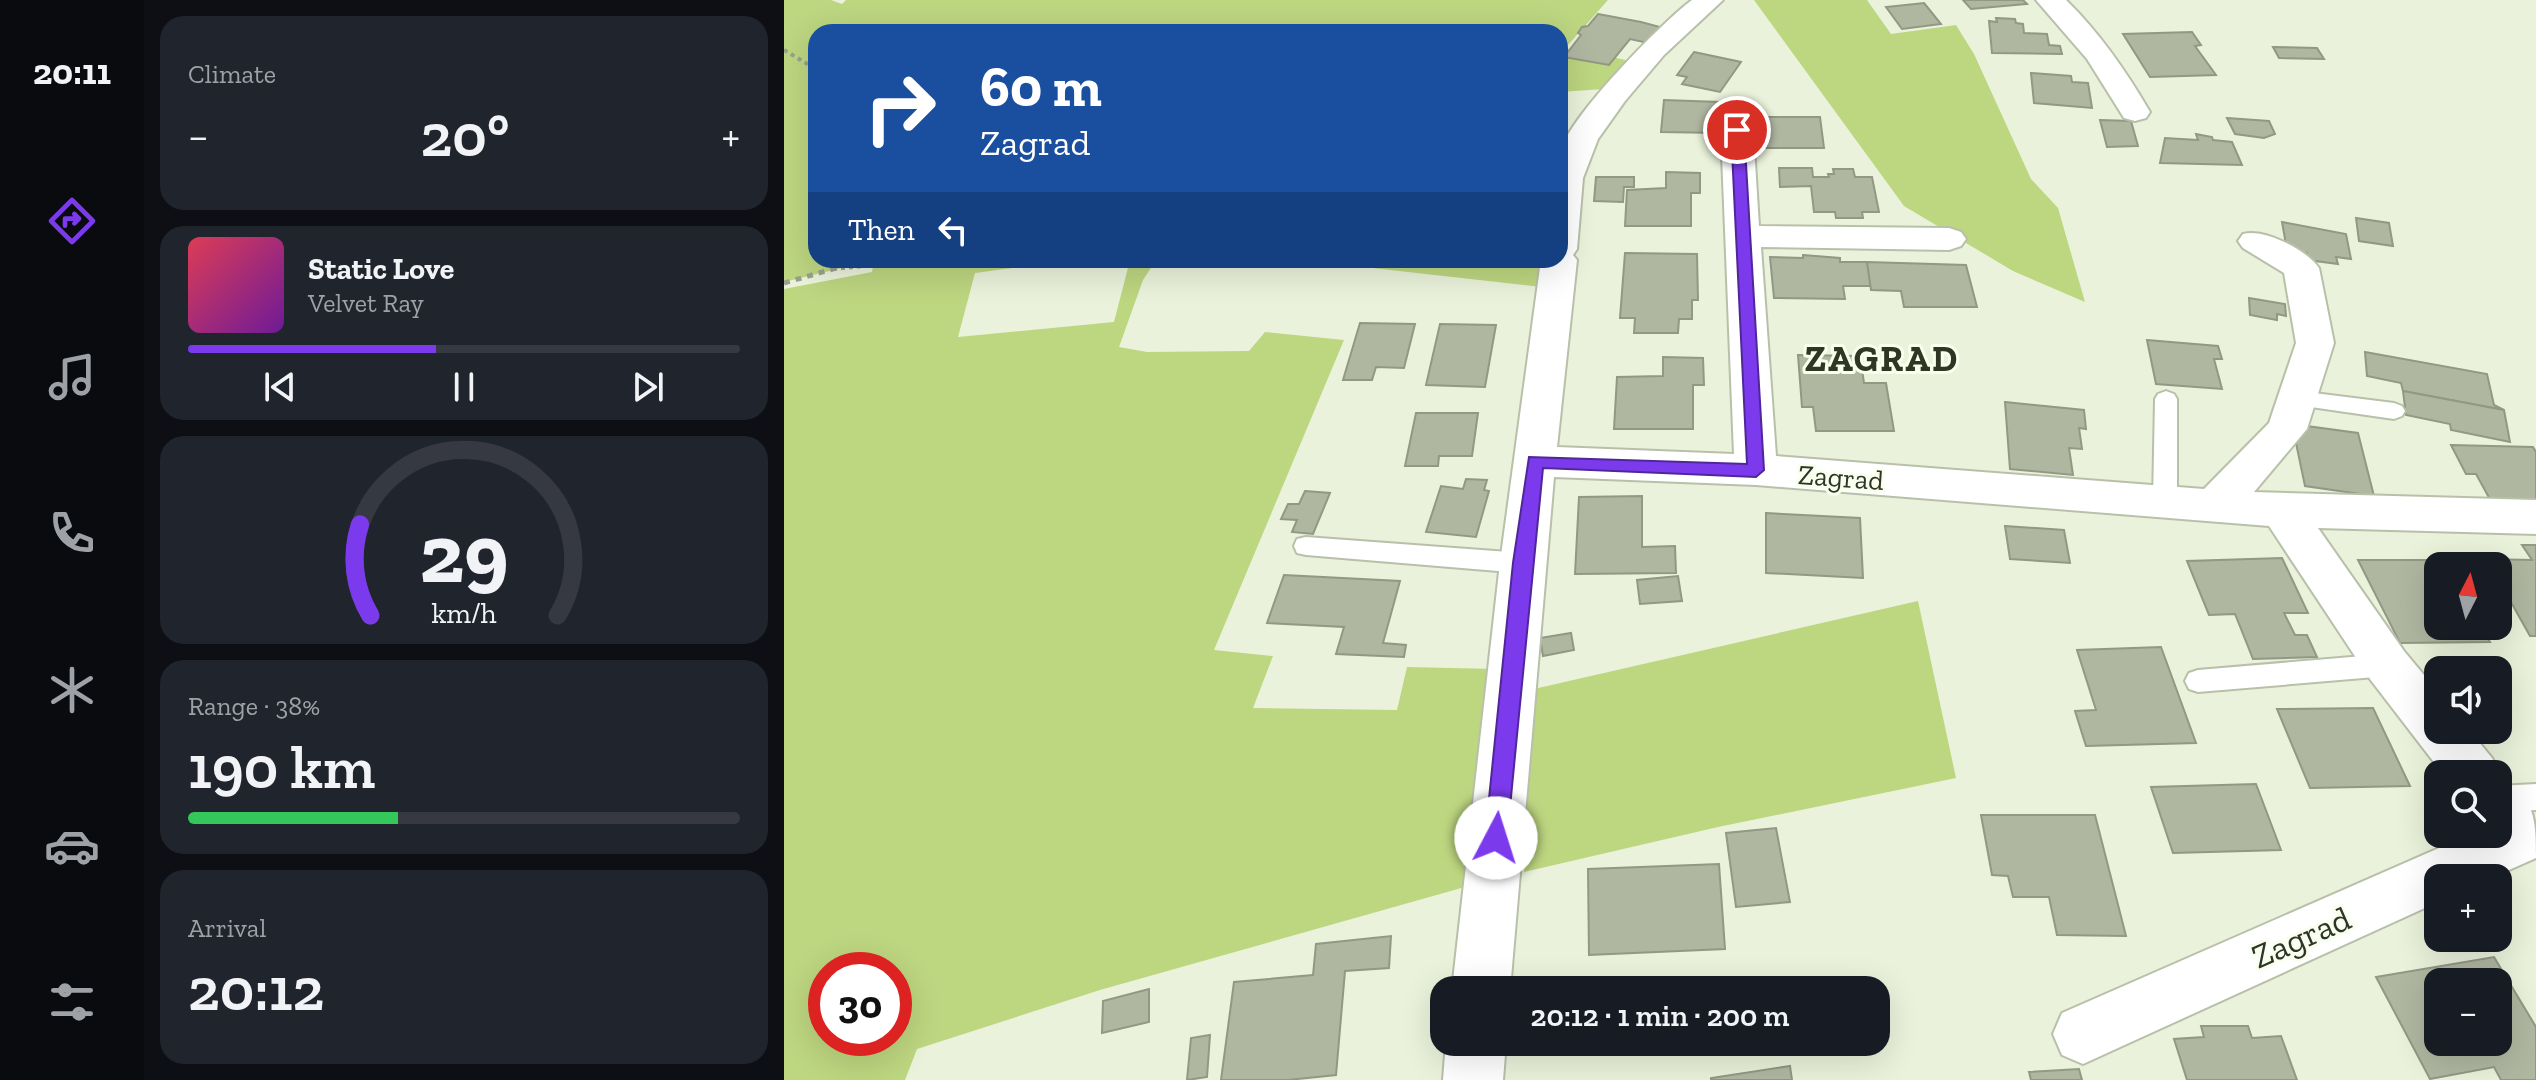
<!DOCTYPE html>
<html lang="en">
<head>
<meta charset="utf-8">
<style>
	:root { --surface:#171b24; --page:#20242c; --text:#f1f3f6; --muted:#9ea1a6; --line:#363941; --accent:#7c3aed }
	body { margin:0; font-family:"Zilla Slab",serif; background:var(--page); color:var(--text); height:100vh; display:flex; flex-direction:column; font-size:30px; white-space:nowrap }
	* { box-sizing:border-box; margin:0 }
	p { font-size:26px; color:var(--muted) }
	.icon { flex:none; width:44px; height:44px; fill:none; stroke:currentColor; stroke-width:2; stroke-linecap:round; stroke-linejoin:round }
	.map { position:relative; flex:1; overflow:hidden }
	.details { display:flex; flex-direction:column; gap:16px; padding:16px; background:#0d0f14; width:640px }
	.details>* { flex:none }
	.guide { position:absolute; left:24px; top:24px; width:760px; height:244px; border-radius:24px; box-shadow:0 8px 32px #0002; background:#1a4fa0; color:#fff; overflow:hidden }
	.needle { width:52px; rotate:6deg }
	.buttons { position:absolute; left:1640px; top:552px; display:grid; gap:16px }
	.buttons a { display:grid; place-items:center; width:88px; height:88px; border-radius:16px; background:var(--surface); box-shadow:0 8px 32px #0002; font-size:40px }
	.speed { position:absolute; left:24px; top:952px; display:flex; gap:16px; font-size:40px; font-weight:700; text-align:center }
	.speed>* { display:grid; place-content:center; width:104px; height:104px; border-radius:50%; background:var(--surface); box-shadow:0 8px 32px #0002; line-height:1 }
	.speed .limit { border:12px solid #d22; background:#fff; color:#111 }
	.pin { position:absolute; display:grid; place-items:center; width:68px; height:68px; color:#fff; margin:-34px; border:4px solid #fff; border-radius:50%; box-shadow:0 2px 8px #0007 }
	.me { position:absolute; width:88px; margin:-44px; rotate:5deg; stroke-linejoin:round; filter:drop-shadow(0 0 6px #0008) }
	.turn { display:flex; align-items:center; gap:28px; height:168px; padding:0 40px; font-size:36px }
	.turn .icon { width:104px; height:104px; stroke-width:2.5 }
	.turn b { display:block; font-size:56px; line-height:68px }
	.then { display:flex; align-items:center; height:76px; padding:0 40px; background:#0003; gap:16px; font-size:30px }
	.big { font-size:60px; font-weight:600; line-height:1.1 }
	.details .widget { flex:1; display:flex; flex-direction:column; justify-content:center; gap:12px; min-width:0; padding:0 28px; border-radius:24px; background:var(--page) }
	.details .dial { align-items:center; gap:0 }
	.dial svg { height:208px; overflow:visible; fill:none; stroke:var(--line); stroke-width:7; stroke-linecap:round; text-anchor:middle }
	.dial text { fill:var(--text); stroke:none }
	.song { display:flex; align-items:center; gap:24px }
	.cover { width:96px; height:96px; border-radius:12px; background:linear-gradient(135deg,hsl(350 70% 55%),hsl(280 70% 35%)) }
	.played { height:8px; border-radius:4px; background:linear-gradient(90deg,var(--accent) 45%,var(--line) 45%) }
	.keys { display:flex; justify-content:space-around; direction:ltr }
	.heat { display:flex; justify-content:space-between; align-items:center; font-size:44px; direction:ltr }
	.charge { height:12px; border-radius:6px; background:linear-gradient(90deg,#34c759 38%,var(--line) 0) }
	.trip { position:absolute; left:646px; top:976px; width:460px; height:80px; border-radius:24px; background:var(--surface); box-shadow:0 8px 32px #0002; font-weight:600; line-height:80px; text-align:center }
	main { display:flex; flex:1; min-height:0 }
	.dock { display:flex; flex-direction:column; width:144px; justify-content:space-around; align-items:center; background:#090b0e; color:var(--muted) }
	.dock .icon { width:56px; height:56px }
	.dock .on { color:var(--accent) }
	.dock b { font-size:36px; color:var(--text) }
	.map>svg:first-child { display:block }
</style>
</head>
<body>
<main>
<nav class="dock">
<b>20:11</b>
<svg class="icon on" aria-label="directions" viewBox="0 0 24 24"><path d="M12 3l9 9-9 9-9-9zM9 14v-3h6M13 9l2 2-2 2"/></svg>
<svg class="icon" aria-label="music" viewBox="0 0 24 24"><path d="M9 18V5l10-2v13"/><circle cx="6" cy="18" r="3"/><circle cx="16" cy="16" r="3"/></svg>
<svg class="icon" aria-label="phone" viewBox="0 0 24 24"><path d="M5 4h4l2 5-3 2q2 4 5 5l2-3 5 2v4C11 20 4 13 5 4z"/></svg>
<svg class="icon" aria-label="climate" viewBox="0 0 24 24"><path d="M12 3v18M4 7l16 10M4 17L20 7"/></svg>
<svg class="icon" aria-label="car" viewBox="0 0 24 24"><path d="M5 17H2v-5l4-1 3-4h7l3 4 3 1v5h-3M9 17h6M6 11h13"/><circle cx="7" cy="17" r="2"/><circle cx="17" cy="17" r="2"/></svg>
<svg class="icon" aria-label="filters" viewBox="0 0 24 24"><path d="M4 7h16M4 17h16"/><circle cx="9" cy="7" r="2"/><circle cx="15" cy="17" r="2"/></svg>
</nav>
<section class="details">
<div class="widget"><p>Climate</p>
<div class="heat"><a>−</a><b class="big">20°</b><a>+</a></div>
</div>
<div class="widget">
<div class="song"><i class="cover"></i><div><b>Static Love</b><p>Velvet Ray</p></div></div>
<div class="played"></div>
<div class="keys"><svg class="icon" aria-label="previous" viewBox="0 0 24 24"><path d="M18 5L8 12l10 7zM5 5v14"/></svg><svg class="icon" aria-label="pause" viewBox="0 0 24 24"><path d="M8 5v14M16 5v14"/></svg><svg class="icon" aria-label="next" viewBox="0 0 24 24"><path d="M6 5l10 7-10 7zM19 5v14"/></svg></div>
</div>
<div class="widget dial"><svg viewBox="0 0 100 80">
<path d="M14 69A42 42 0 1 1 86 69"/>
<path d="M14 69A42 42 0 0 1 10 34" stroke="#7c3aed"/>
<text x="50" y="56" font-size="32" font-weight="700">29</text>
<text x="50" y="72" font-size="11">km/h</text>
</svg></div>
<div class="widget"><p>Range · 38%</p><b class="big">190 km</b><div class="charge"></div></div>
<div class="widget"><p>Arrival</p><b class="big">20:12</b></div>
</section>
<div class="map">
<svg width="1752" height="1080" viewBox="0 0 1752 1080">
	<rect width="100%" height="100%" fill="#eaf2db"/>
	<g fill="#bdd680" fill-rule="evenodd">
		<path d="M0,0H47L58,4L62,0H824L784,45L776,47V32H32V260H200L199,263L287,260L191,273L174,337L330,322L346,260H372L359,280L335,347L363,352L465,351L481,332L560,340L430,650L489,656L469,708L613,710L623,667L711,669L688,885L316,990L133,1049L121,1080H0V289L88,272L89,265L66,266L0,282ZM42,970H110V1038H42Z"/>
		<path d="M970,0H1083L1107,34L1172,25L1190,54L1247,179L1274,208L1301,302L1229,271L1120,206Z"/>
		<path d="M788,48L846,61L820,89L776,92V52Z"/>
		<path d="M517,260H760L757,287Z"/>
		<path d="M1134,601L1172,778L934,827L740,872L750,689Z"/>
	</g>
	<g fill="#b0b7a1" stroke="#919883" stroke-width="2" fill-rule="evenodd">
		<path d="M1179,0H1239L1243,4L1187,9Z"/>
		<path d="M1140,3L1157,24L1118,29L1102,7Z"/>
		<path d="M814,14L857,22L876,27L864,43L846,39L825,65L780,57L797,35L794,33L798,27L804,26Z"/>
		<path d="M1212,18L1231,19L1232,23L1239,24L1240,33L1263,34L1265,45L1276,46L1278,54L1208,53L1205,21L1213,22Z"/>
		<path d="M1408,32L1417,45L1411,46L1432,75L1366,77L1339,34Z"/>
		<path d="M1489,47L1533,48L1540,59L1495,58Z"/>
		<path d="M910,52L957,62L936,92L898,84L903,77L893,75Z"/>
		<path d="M1247,73L1287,76L1288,82L1304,83L1308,108L1250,103Z"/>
		<path d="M880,100L936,102V133L877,132Z"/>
		<path d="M978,117H1036L1040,148H980Z"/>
		<path d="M1443,118L1485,121L1491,134L1480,138L1451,134Z"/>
		<path d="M1316,120L1347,121L1354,146L1323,147Z"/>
		<path d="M1412,134L1428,137L1429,140L1448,142L1458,165L1376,163L1381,138L1414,140Z"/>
		<path d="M995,168H1028L1029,177H1045L1044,174H1050L1049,169H1069L1071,177H1088L1095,212H1078L1079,218H1052L1051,212H1030L1027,186L996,187Z"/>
		<path d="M882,172L916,173V193H907V226H841L843,190L882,188Z"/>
		<path d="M812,177H850V187H840L839,202L810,201Z"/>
		<path d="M1572,218L1605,223L1609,246L1575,241Z"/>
		<path d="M1498,222L1562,234L1567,259L1552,257L1554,264L1524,260L1523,253L1503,250Z"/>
		<path d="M841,253L913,254L914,300H908V319H895L894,333H850L851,318H836Z"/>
		<path d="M1019,255L1056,258V262H1083L1087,286H1059L1061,299L990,298L986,257L1019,258Z"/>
		<path d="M1083,262L1182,265L1193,307H1120L1117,291L1087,290Z"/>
		<path d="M1465,298L1501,304L1502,316L1493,314V320L1466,315Z"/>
		<path d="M576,323L631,324L620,368L592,367L588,380H559Z"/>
		<path d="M656,324L712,325L701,387L642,385Z"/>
		<path d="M1363,340L1434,346L1438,359H1430L1438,389L1372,384Z"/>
		<path d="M1581,352L1703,374L1710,405L1720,410L1619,391L1617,383L1583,376Z"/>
		<path d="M1014,355L1076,356L1080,383H1102L1110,431H1032L1029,407H1018Z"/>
		<path d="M879,357L919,358L920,385H909V429H830L833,377L879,376Z"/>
		<path d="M1619,391L1720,410L1726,442L1667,430L1666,424L1622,415Z"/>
		<path d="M1221,402L1300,410L1302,429L1295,428L1298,449L1285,448L1289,475L1226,469Z"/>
		<path d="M632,413H694L688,456H655L654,466H621Z"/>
		<path d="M1508,424L1574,433L1590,496L1521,486Z"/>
		<path d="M1667,445L1749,447L1752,452V504L1708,503L1692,474H1682Z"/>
		<path d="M682,479L703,480L700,490L705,491L692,537L642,532L657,486L679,489Z"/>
		<path d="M521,491L546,493L529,534L508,532L513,520L497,519L504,504H515Z"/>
		<path d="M858,496V547L891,546L892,573L791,574L795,497Z"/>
		<path d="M982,513L1076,518L1079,578L982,573Z"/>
		<path d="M1221,526L1280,530L1286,563L1226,559Z"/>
		<path d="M1738,545H1752V636H1746L1714,579V566H1707L1703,559L1748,560Z"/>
		<path d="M1498,558L1524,613H1500L1511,635H1523L1533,657L1469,659L1451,614L1425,615L1403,561Z"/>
		<path d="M1574,560H1659L1663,566H1654V626H1696L1706,642L1616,643Z"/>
		<path d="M500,575L616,581L599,643L622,645L620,657L552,654L560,627L483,623Z"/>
		<path d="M894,576L898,601L856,604L853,580Z"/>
		<path d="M787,633L790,650L759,656L756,638Z"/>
		<path d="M1377,647L1412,743L1302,746L1291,711L1312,710L1293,650Z"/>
		<path d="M1589,708L1626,786L1526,788L1493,709Z"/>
		<path d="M1472,784L1497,850L1389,853L1367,787Z"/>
		<path d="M1197,815H1311L1342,936L1273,935L1265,897H1229L1224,876L1208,875Z"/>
		<path d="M992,828L1006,902L952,907L942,833Z"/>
		<path d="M935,864L941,949L805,955L804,869Z"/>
		<path d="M607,936L605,968L561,971L552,1075L504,1080H437L450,982L529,975L532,944Z"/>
		<path d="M1710,957L1752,1027V1080H1717L1710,1067L1646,1079L1592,977ZM1654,982H1714V1042H1654Z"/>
		<path d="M365,989V1022L318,1033L319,1001Z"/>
		<path d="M1417,1026H1464L1468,1038L1497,1036L1513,1080H1403L1390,1039L1420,1037Z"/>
		<path d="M426,1035L423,1077L403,1080L407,1038Z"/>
		<path d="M1006,1066L1008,1080H927V1078Z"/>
		<path d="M1295,1069L1298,1080H1247L1245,1072Z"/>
	</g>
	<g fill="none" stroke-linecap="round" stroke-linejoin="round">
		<g stroke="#b8c0aa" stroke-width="4">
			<g id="service">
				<path d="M1382,391L1390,394L1393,399V502L1389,508L1381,511L1373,508L1369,502L1371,399L1374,394Z"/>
				<path d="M1514,391L1610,403L1618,406L1621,411L1618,416L1610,419L1506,404L1503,399L1506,394Z"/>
				<path d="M522,537L738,553L747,556L750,563L747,570L738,573L522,555L513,553L510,546L513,539Z"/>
				<path d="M1603,654L1612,657L1616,665L1612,673L1603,676L1414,692L1405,689L1401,681L1405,673L1414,670Z"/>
				<path d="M1752,784V810L1714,812V786Z"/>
			</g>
		</g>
		<g stroke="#b8c0aa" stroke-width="4">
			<g id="minor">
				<path d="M908,0H939L880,55L841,101L814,139L799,178L793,249L789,255L793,260L773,447L950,454L937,130L942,123L953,121L964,123L969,130L975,226L1165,228L1177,232L1182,239L1177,246L1165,250L977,247L992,456L1420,489L1485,423L1512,343L1500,273L1459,248L1454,241L1459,234C1480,228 1523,250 1535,268L1550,343L1523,429L1470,492L1752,500V534L1534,528L1620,651L1654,692V730H1685L1708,758L1716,774L1714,778V774H1659L1586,679L1485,526L972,485L770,477L726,990H668L716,563L757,260H776C776,226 772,188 776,154C780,122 879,21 908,0Z"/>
				<path d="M1252,0H1282C1316,33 1342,71 1366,112L1362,118L1351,121L1340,118L1303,59Z"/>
				<path d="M1714,780C1752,794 1752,822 1752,858L1707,878H1654V902L1299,1064L1278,1055L1269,1034L1278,1013L1687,834H1714Z"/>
				<path d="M662,1042H722L719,1080H659Z"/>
			</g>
		</g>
		<g stroke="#9aa08f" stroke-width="4" stroke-dasharray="4 4" stroke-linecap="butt">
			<path d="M0,50L32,69"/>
			<path d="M49,269L142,260"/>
		</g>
		<path stroke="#9aa08f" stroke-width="5" stroke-dasharray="6 6" stroke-linecap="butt" d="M0,283L56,267"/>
		<use href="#service" fill="#fff" fill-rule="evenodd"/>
		<use href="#minor" fill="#fff" fill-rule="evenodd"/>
	</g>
	<path fill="#7c3aed" stroke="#51269a" stroke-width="2" d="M953,126L960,130L980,470L972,477L759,468L723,838L720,845L712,848L704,845L701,838L729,563L745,457L963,464L947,130Z"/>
	<g text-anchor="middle" stroke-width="6" stroke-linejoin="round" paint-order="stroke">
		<g font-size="28" fill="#30332a" stroke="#f8ffec">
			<text transform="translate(1057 477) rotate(4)" y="10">Zagrad</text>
		</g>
		<g font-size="34" fill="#30332a" stroke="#f8ffec">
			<text transform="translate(1517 937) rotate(-24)" y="12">Zagrad</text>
		</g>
		<g font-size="36" font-weight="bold" letter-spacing="2" fill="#303624" stroke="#f8ffec">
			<text x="1098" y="371">ZAGRAD</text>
		</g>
	</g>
</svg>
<div class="buttons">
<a><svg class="needle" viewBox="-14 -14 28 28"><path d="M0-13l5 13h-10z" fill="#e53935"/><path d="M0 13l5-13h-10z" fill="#9ea1a6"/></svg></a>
<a><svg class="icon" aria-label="sound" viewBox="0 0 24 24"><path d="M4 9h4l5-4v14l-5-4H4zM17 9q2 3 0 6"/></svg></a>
<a><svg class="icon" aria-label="search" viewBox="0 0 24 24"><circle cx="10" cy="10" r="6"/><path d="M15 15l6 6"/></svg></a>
<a>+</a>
<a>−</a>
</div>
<div class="speed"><div class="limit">30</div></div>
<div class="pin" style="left:953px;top:130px;background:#d93025"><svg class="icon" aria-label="arrive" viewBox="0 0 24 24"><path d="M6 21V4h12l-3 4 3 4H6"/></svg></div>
<svg class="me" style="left:712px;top:838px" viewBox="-20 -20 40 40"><circle r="19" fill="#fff"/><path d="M0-13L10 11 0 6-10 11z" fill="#7c3aed"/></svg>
<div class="trip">20:12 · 1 min · 200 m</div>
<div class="guide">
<div class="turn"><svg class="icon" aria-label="right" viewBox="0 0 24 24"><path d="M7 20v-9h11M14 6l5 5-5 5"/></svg><div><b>60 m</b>Zagrad</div></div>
<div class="then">Then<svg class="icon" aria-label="left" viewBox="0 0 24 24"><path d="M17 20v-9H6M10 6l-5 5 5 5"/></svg></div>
</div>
</div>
</main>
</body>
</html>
